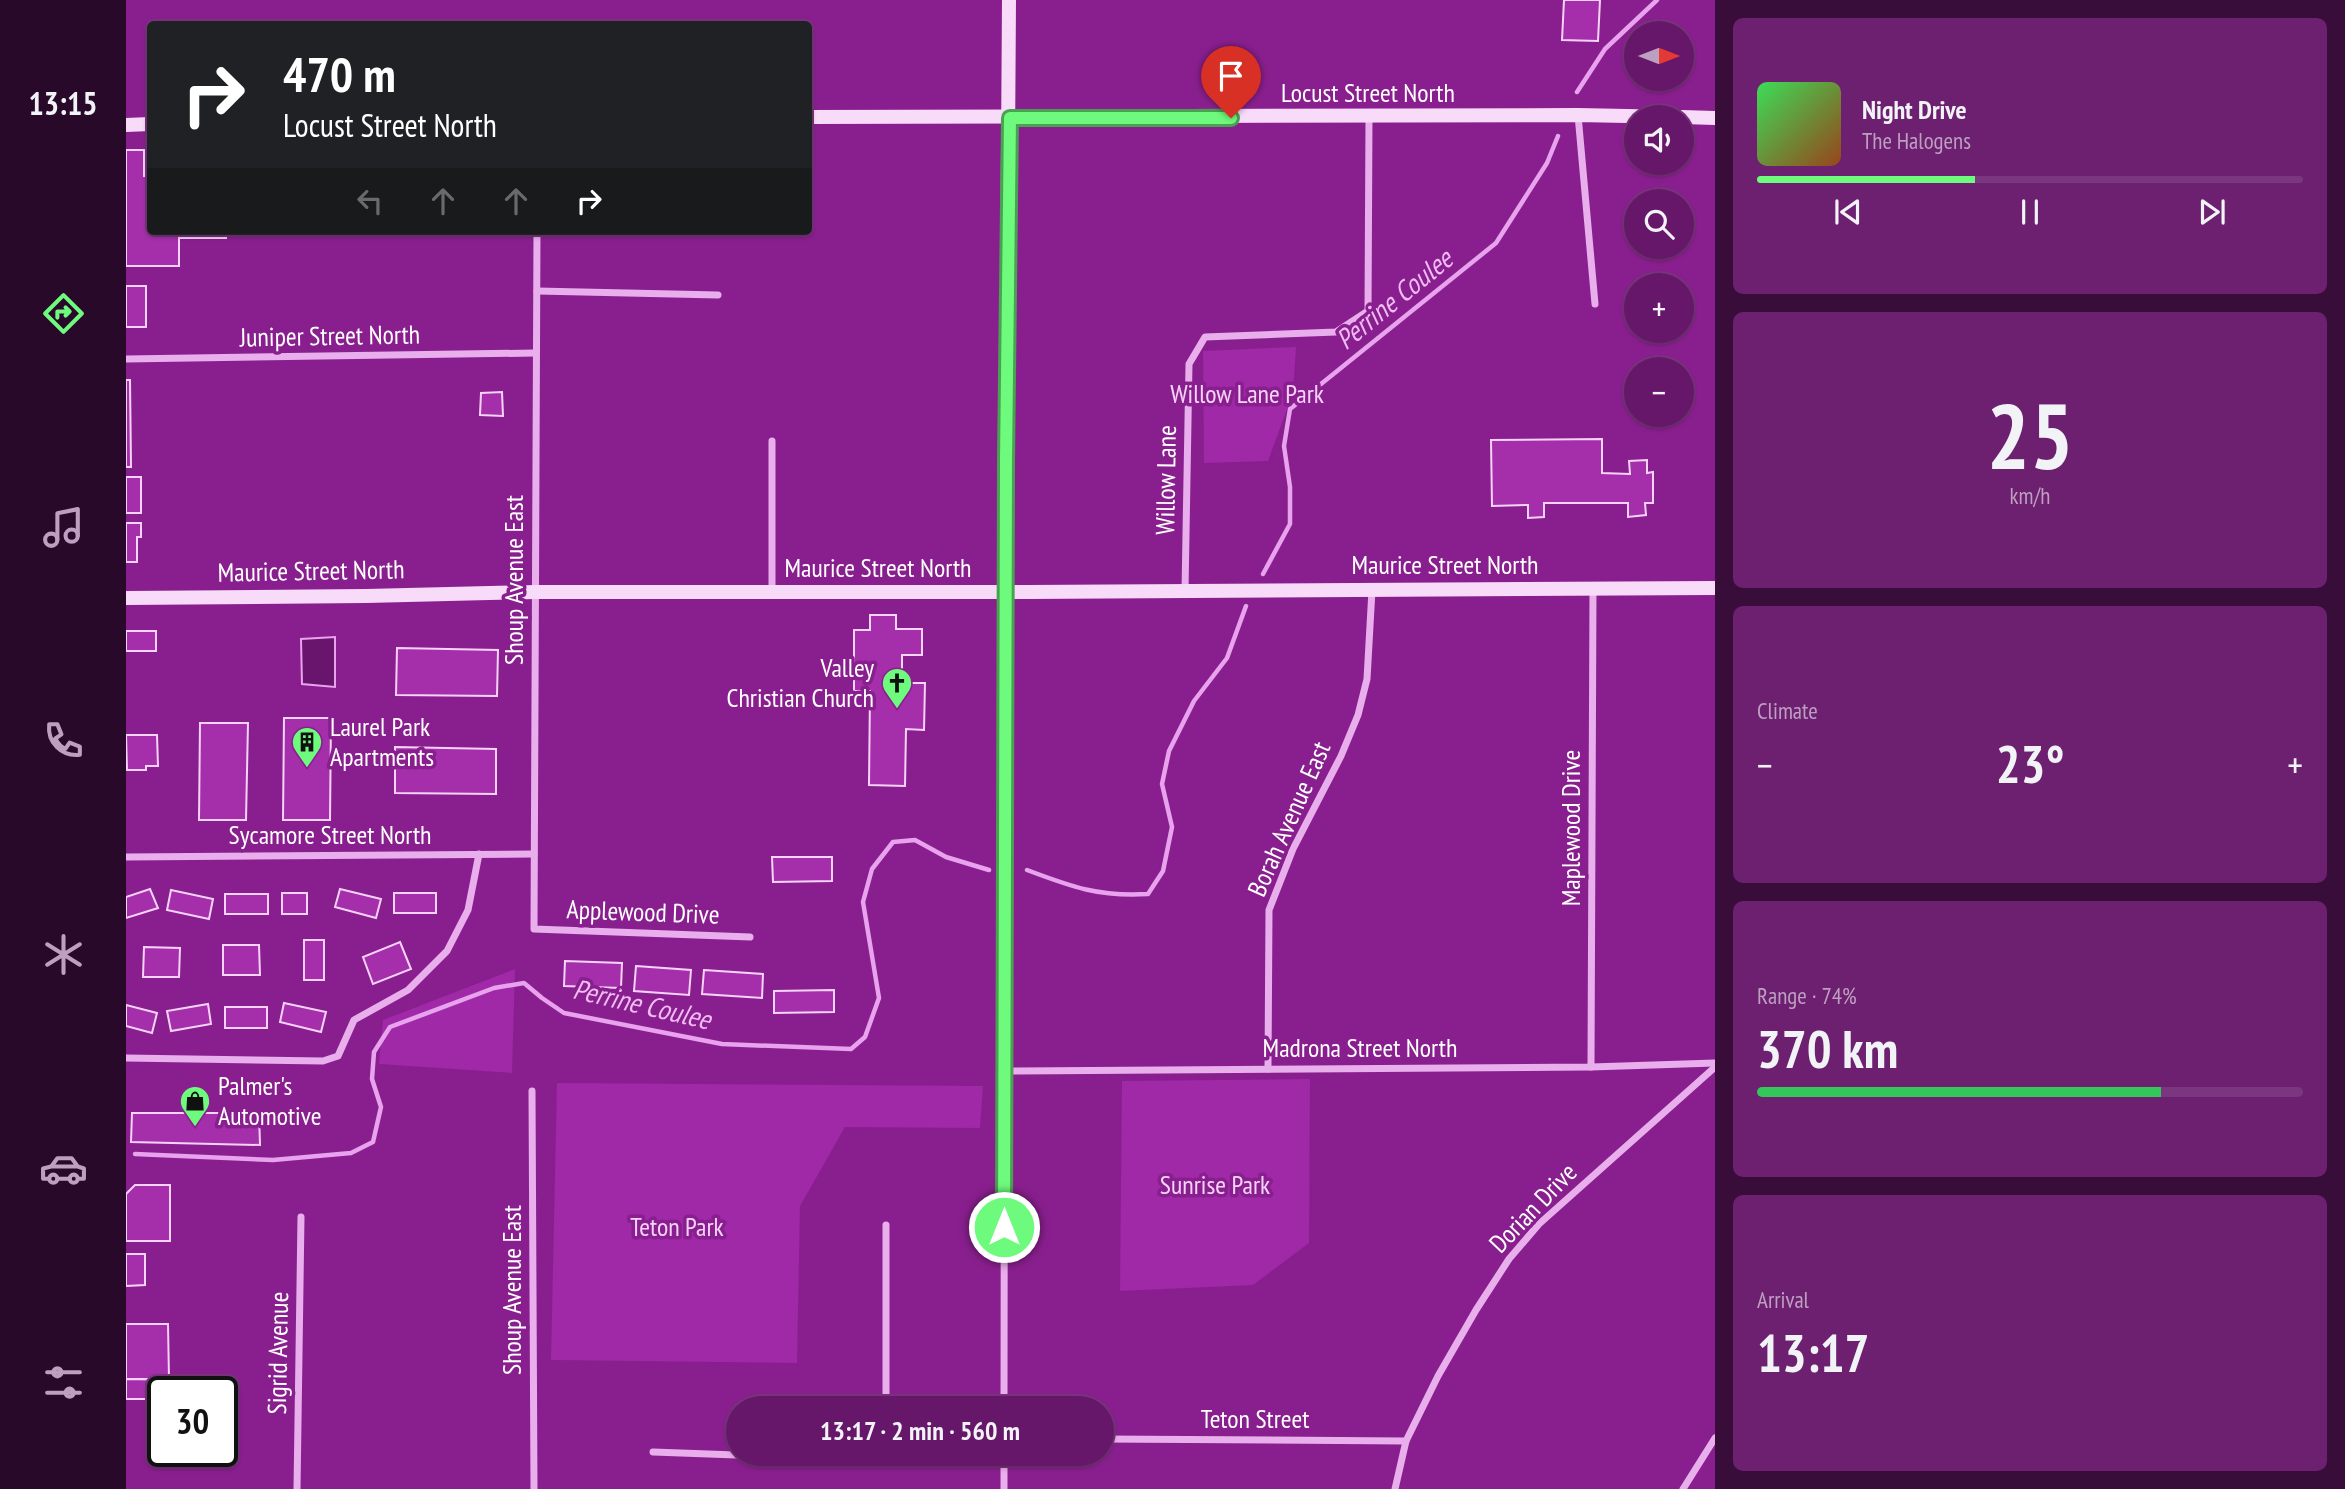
<!DOCTYPE html>
<html lang="en">
<head>
<meta charset="utf-8">
<style>
	:root { --surface:#67176a; --page:#6d2070; --text:#f1f3f6; --muted:#bd9fc1; --line:#7a367e; --accent:#6efa7d }
	body { margin:0; font-family:"PT Sans Narrow",sans-serif; background:var(--page); color:var(--text); height:100vh; display:flex; flex-direction:column; font-size:26px; white-space:nowrap }
	* { box-sizing:border-box; margin:0 }
	p { font-size:23px; color:var(--muted) }
	.icon { flex:none; width:38px; height:38px; fill:none; stroke:currentColor; stroke-width:2; stroke-linecap:round; stroke-linejoin:round }
	.map { position:relative; flex:1; overflow:hidden }
	.drawer { display:flex; flex-direction:column; gap:18px; padding:18px; background:#390d3a; width:630px }
	.drawer>* { flex:none }
	.top-card { position:absolute; left:21px; top:21px; width:665px; height:214px; border-radius:7px; box-shadow:0 2px 5px #0004,0 0 0 2px var(--line); background:#202124; color:#fff; overflow:hidden }
	.needle { width:46px; rotate:90deg }
	.buttons { position:absolute; left:1498px; top:21px; display:grid; gap:14px }
	.buttons a { display:grid; place-items:center; width:70px; height:70px; border-radius:50%; background:var(--surface); box-shadow:0 2px 5px #0004,0 0 0 2px var(--line); font-size:35px }
	.speed { position:absolute; left:21px; top:1376px; display:flex; gap:14px; font-size:35px; font-weight:700; text-align:center }
	.speed>* { display:grid; place-content:center; width:91px; height:91px; border-radius:50%; background:var(--surface); box-shadow:0 2px 5px #0004,0 0 0 2px var(--line); line-height:1 }
	.speed .limit { border:4px solid #111; border-radius:10px; background:#fff; color:#111 }
	.pin { position:absolute; display:grid; place-items:center; width:60px; height:60px; color:#fff; margin:-72px -30px; border-radius:50% 50% 50% 0; rotate:-45deg; box-shadow:0 0 7px #0007 }
	.pin .icon { rotate:45deg }
	.me { position:absolute; width:77px; margin:-38px; rotate:0deg; stroke-linejoin:round; filter:drop-shadow(0 0 5px #0008) }
	.turn { display:flex; align-items:center; gap:24px; height:147px; padding:0 21px; font-size:32px }
	.turn .icon { width:91px; height:91px; stroke-width:2.5 }
	.turn b { display:block; font-size:49px; line-height:60px }
	.lanes { display:flex; align-items:center; height:66px; padding:0 21px; background:#0003; justify-content:center; gap:35px; direction:ltr }
	.lanes .off { opacity:.35 }
	.big { font-size:52px; font-weight:800; line-height:1.1 }
	.drawer .tile { flex:1; display:flex; flex-direction:column; justify-content:center; gap:10px; min-width:0; padding:0 24px; border-radius:10px; background:var(--page) }
	.drawer .dial { align-items:center; gap:0 }
	.dial b { font-size:91px; line-height:1 }
	.song { display:flex; align-items:center; gap:21px }
	.cover { width:84px; height:84px; border-radius:10px; background:linear-gradient(135deg,hsl(130 70% 55%),hsl(20 70% 35%)) }
	.played { height:7px; border-radius:4px; background:linear-gradient(90deg,var(--accent) 40%,var(--line) 40%) }
	.keys { display:flex; justify-content:space-around; direction:ltr }
	.heat { display:flex; justify-content:space-between; align-items:center; font-size:38px; direction:ltr }
	.charge { height:10px; border-radius:5px; background:linear-gradient(90deg,#34c759 74%,var(--line) 0) }
	.trip { position:absolute; left:600px; top:1396px; width:388px; height:70px; border-radius:35px; background:var(--surface); box-shadow:0 2px 5px #0004,0 0 0 2px var(--line); font-weight:800; line-height:70px; text-align:center }
	main { display:flex; flex:1; min-height:0 }
	.tab-bar { display:flex; flex-direction:column; width:126px; justify-content:space-around; align-items:center; background:#29092a; color:var(--muted) }
	.tab-bar .icon { width:49px; height:49px }
	.tab-bar .current { color:var(--accent) }
	.tab-bar b { font-size:32px; color:var(--text) }
	.map>svg:first-child { display:block }
</style>
</head>
<body>
<main>
<nav class="tab-bar">
<b>13:15</b>
<svg class="icon current" aria-label="directions" viewBox="0 0 24 24"><path d="M12 3l9 9-9 9-9-9zM9 14v-3h6M13 9l2 2-2 2"/></svg>
<svg class="icon" aria-label="music" viewBox="0 0 24 24"><path d="M9 18V5l10-2v13"/><circle cx="6" cy="18" r="3"/><circle cx="16" cy="16" r="3"/></svg>
<svg class="icon" aria-label="phone" viewBox="0 0 24 24"><path d="M5 4h4l2 5-3 2q2 4 5 5l2-3 5 2v4C11 20 4 13 5 4z"/></svg>
<svg class="icon" aria-label="climate" viewBox="0 0 24 24"><path d="M12 3v18M4 7l16 10M4 17L20 7"/></svg>
<svg class="icon" aria-label="car" viewBox="0 0 24 24"><path d="M5 17H2v-5l4-1 3-4h7l3 4 3 1v5h-3M9 17h6M6 11h13"/><circle cx="7" cy="17" r="2"/><circle cx="17" cy="17" r="2"/></svg>
<svg class="icon" aria-label="filters" viewBox="0 0 24 24"><path d="M4 7h16M4 17h16"/><circle cx="9" cy="7" r="2"/><circle cx="15" cy="17" r="2"/></svg>
</nav>
<div class="map">
<svg width="1589" height="1489" viewBox="0 0 1589 1489">
	<rect width="100%" height="100%" fill="#891f8e"/>
	<g fill="#9f29a7">
		<path d="M1170,347L1167,393L1142,461L1078,463L1077,351Z"/>
		<path d="M389,969L386,1073L253,1064L257,1020Z"/>
		<path d="M1184,1079L1183,1243L1127,1285L994,1291L996,1081Z"/>
		<path d="M431,1083L857,1086L854,1128L719,1127L674,1206L671,1363L425,1360Z"/>
	</g>
	<path fill="#6a156d" stroke="#e8a2ee" stroke-width="2" d="M209,637V687L176,684L175,639Z"/>
	<g fill="none" stroke-linecap="round" stroke-linejoin="round">
		<g stroke="#e8a2ee" stroke-width="4.5">
			<path d="M1451,92L1479,49L1531,0"/>
			<path d="M1137,574L1164,524V487L1158,446L1164,409L1370,243L1421,163L1432,136"/>
			<path d="M901,870C946,887 973,897 1022,894L1037,871L1046,827L1036,784L1043,751L1068,701L1101,658L1120,606"/>
			<path d="M9,1154L147,1160L225,1153L247,1142L255,1107L246,1079L248,1052L264,1027L368,988L398,983L416,998L438,1013L596,1044L725,1049L739,1037L753,998L737,902L746,869L767,842L789,840L820,857L863,870"/>
		</g>
	</g>
	<g fill="#a52fab" stroke="#f7d3f9" stroke-width="2">
		<path d="M1438,0H1474L1472,41L1436,40Z"/>
		<path d="M0,150H18V176H24V231H100V238H53V266H0Z"/>
		<rect x="0" y="286" width="20" height="41"/>
		<path d="M0,380H4L5,467H0Z"/>
		<path d="M376,392L377,416L354,415L355,393Z"/>
		<path d="M1476,439V473L1504,474L1503,461L1521,460V473L1527,472V503H1519L1520,515L1502,517V503H1418V517L1402,518V505L1366,506L1365,440Z"/>
		<rect x="0" y="477" width="15" height="36"/>
		<path d="M0,523H15V537H11V562H0Z"/>
		<path d="M744,615H770V629H796V655H776V683H799L798,730L780,729L779,786L743,785L744,691H728V630H744Z"/>
		<rect x="0" y="631" width="30" height="20"/>
		<path d="M271,648L372,650L371,696L270,695Z"/>
		<path d="M158,718H205L204,820H157Z"/>
		<path d="M74,723H122L120,820H73Z"/>
		<path d="M0,735H31L32,766H20V770H1Z"/>
		<path d="M269,747L370,749V794L269,793Z"/>
		<path d="M646,857H706V881L647,882Z"/>
		<path d="M24,889L32,908L0,918V897Z"/>
		<path d="M214,889L255,899L250,918L209,907Z"/>
		<path d="M45,890L87,899L83,919L41,910Z"/>
		<rect x="156" y="893" width="25" height="21"/>
		<rect x="268" y="893" width="42" height="20"/>
		<rect x="99" y="894" width="43" height="20"/>
		<rect x="178" y="940" width="20" height="40"/>
		<path d="M274,942L285,969L247,984L237,957Z"/>
		<path d="M97,945H133L134,975H97Z"/>
		<path d="M18,947L54,948L53,977H17Z"/>
		<path d="M439,961L496,963L495,988L438,986Z"/>
		<path d="M510,966L565,970L563,995L508,991Z"/>
		<path d="M578,970L637,974L636,998L576,994Z"/>
		<path d="M708,990V1012L648,1013V991Z"/>
		<path d="M158,1003L200,1012L195,1032L154,1022Z"/>
		<path d="M82,1004L85,1024L45,1031L41,1011Z"/>
		<path d="M0,1005L31,1013L26,1033L0,1026Z"/>
		<rect x="99" y="1007" width="42" height="21"/>
		<path d="M6,1113H133L134,1145L5,1142Z"/>
		<path d="M9,1185H44V1241H0V1194Z"/>
		<path d="M0,1254H19V1285L0,1286Z"/>
		<path d="M0,1324H42L43,1379H0Z"/>
		<path d="M0,1379L54,1380V1391H37V1399H0Z"/>
	</g>
	<g fill="none" stroke-linecap="round" stroke-linejoin="round">
		<g stroke="#e9aeec" stroke-width="7">
			<path d="M1452,115L1469,304"/>
			<path d="M411,231L408,929L624,937"/>
			<path d="M411,291L592,295"/>
			<path d="M0,359L409,353"/>
			<path d="M1059,591L1063,364L1079,337L1210,332L1242,311L1243,117"/>
			<path d="M646,592V441"/>
			<path d="M0,857L408,854"/>
			<path d="M0,1058L197,1061L212,1056L228,1020L282,990L321,951L342,910L353,854"/>
			<path d="M1465,1067L1467,588"/>
			<path d="M1142,1069L1143,910L1167,849L1215,756L1232,715L1241,679L1246,590"/>
			<path d="M879,1071L1465,1067L1589,1063"/>
			<path d="M406,1091L408,1489"/>
			<path d="M760,1225V1409"/>
			<path d="M878,1409L879,592"/>
			<path d="M976,1439L1280,1441"/>
			<path d="M527,1452L696,1458L711,1454"/>
			<path d="M171,1489L175,1217"/>
			<path d="M878,1489V1454"/>
			<path d="M1269,1489L1280,1441L1312,1376L1350,1310L1383,1259L1413,1224L1589,1067"/>
			<path d="M1557,1489L1589,1438"/>
		</g>
		<g stroke="#f8daf9" stroke-width="14">
			<path d="M682,117L1452,115L1550,117"/>
			<path d="M1556,117L1589,118"/>
			<path d="M0,125L24,124"/>
			<path d="M879,592L883,0"/>
			<path d="M0,598L240,596L409,592H901L1589,588"/>
		</g>
	</g>
	<g fill="none" stroke-linecap="round" stroke-linejoin="round">
		<g stroke="#48a251" stroke-width="18">
			<path id="route" d="M878,1227L880,461L884,118H1105"/>
		</g>
		<use href="#route" stroke="#6efa7d" stroke-width="12"/>
	</g>
	<defs>
		<g id="church-pin" transform="scale(1.575)"><path d="M0 17L-7.5 6A9.5 9.5 0 1 1 7.5 6Z" fill="#6efa7d" stroke="#891f8e"/><path d="M-1.2-6h2.4v3.5h3.3v2.4h-3.3V6h-2.4V-.1h-3.3v-2.4h3.3Z" fill="#111"/></g>
		<g id="building-pin" transform="scale(1.575)"><path d="M0 17L-7.5 6A9.5 9.5 0 1 1 7.5 6Z" fill="#6efa7d" stroke="#891f8e"/><path d="M-4-6H4V6H1V3H-1V6H-4ZM-2.5-4.3h1.7v1.8h-1.7ZM.8-4.3h1.7v1.8H.8ZM-2.5-1h1.7V.8h-1.7ZM.8-1h1.7V.8H.8Z" fill="#111"/></g>
		<g id="shop-pin" transform="scale(1.575)"><path d="M0 17L-7.5 6A9.5 9.5 0 1 1 7.5 6Z" fill="#6efa7d" stroke="#891f8e"/><path d="M-5-2.5h2.3a2.7 3.5 0 0 1 5.4 0H5L5.5 6h-11ZM-1.5-2.5h3a1.5 2.3 0 0 0-3 0Z" fill="#111"/></g>
	</defs>
	<g fill-rule="evenodd">
		<use href="#church-pin" x="771" y="683"/>
		<use href="#building-pin" x="181" y="742"/>
		<use href="#shop-pin" x="69" y="1101"/>
	</g>
	<g text-anchor="middle" stroke-width="7" stroke-linejoin="round" paint-order="stroke">
		<g font-size="26" fill="#fff" stroke="#891f8e">
			<text x="1242" y="102">Locust Street North</text>
			<text transform="translate(204 336) rotate(-1)" y="9">Juniper Street North</text>
			<text transform="translate(1040 480) rotate(-89)" y="9">Willow Lane</text>
			<text x="1319" y="574">Maurice Street North</text>
			<text x="752" y="577">Maurice Street North</text>
			<text transform="translate(185 571) rotate(-1)" y="9">Maurice Street North</text>
			<text transform="translate(388 580) rotate(-90)" y="9">Shoup Avenue East</text>
			<text transform="translate(1163 819) rotate(-66)" y="9">Borah Avenue East</text>
			<text transform="translate(1445 828) rotate(-90)" y="9">Maplewood Drive</text>
			<text x="204" y="844">Sycamore Street North</text>
			<text transform="translate(517 912) rotate(2)" y="9">Applewood Drive</text>
			<text x="1234" y="1057">Madrona Street North</text>
			<text transform="translate(1407 1208) rotate(-46)" y="9">Dorian Drive</text>
			<text transform="translate(386 1290) rotate(-90)" y="9">Shoup Avenue East</text>
			<text transform="translate(152 1353) rotate(-89)" y="9">Sigrid Avenue</text>
			<text x="1129" y="1428">Teton Street</text>
		</g>
		<g font-size="26" fill="#f7d3f9" stroke="#891f8e">
			<text x="1121" y="403">Willow Lane Park</text>
			<text x="1089" y="1194">Sunrise Park</text>
			<text x="551" y="1236">Teton Park</text>
		</g>
		<g font-size="26" fill="#fff" stroke="#891f8e" text-anchor="start">
			<text x="748" y="677" text-anchor="end">Valley<tspan x="748" dy="30">Christian Church</tspan></text>
			<text x="204" y="736">Laurel Park<tspan x="204" dy="30">Apartments</tspan></text>
			<text x="92" y="1095">Palmer's<tspan x="92" dy="30">Automotive</tspan></text>
		</g>
		<g font-size="28" font-style="italic" fill="#f0baf3" stroke="#891f8e">
			<text transform="translate(1268 299) rotate(-39)" y="10">Perrine Coulee</text>
			<text transform="translate(516 1004) rotate(13)" y="10">Perrine Coulee</text>
		</g>
	</g>
</svg>
<div class="buttons">
<a><svg class="needle" viewBox="-14 -14 28 28"><path d="M0-13l5 13h-10z" fill="#e53935"/><path d="M0 13l5-13h-10z" fill="#bd9fc1"/></svg></a>
<a><svg class="icon" aria-label="sound" viewBox="0 0 24 24"><path d="M4 9h4l5-4v14l-5-4H4zM17 9q2 3 0 6"/></svg></a>
<a><svg class="icon" aria-label="search" viewBox="0 0 24 24"><circle cx="10" cy="10" r="6"/><path d="M15 15l6 6"/></svg></a>
<a>+</a>
<a>−</a>
</div>
<div class="speed"><div class="limit">30</div></div>
<div class="pin" style="left:1105px;top:118px;background:#d93025"><svg class="icon" aria-label="arrive" viewBox="0 0 24 24"><path d="M6 21V4h12l-3 4 3 4H6"/></svg></div>
<svg class="me" style="left:878px;top:1227px" viewBox="-20 -20 40 40"><circle r="17" fill="#6efa7d" stroke="#fff" stroke-width="3"/><path d="M0-11L8 9 0 5-8 9z" fill="#fff"/></svg>
<div class="trip">13:17 · 2 min · 560 m</div>
<div class="top-card">
<div class="turn"><svg class="icon" aria-label="right" viewBox="0 0 24 24"><path d="M7 20v-9h11M14 6l5 5-5 5"/></svg><div><b>470 m</b>Locust Street North</div></div>
<div class="lanes"><svg class="icon off" aria-label="left" viewBox="0 0 24 24"><path d="M17 20v-9H6M10 6l-5 5 5 5"/></svg><svg class="icon off" aria-label="ahead" viewBox="0 0 24 24"><path d="M12 20V5M6 11l6-6 6 6"/></svg><svg class="icon off" aria-label="ahead" viewBox="0 0 24 24"><path d="M12 20V5M6 11l6-6 6 6"/></svg><svg class="icon" aria-label="right" viewBox="0 0 24 24"><path d="M7 20v-9h11M14 6l5 5-5 5"/></svg></div>
</div>
</div>
<section class="drawer">
<div class="tile">
<div class="song"><i class="cover"></i><div><b>Night Drive</b><p>The Halogens</p></div></div>
<div class="played"></div>
<div class="keys"><svg class="icon" aria-label="previous" viewBox="0 0 24 24"><path d="M18 5L8 12l10 7zM5 5v14"/></svg><svg class="icon" aria-label="pause" viewBox="0 0 24 24"><path d="M8 5v14M16 5v14"/></svg><svg class="icon" aria-label="next" viewBox="0 0 24 24"><path d="M6 5l10 7-10 7zM19 5v14"/></svg></div>
</div>
<div class="tile dial"><b>25</b><p>km/h</p></div>
<div class="tile"><p>Climate</p>
<div class="heat"><a>−</a><b class="big">23°</b><a>+</a></div>
</div>
<div class="tile"><p>Range · 74%</p><b class="big">370 km</b><div class="charge"></div></div>
<div class="tile"><p>Arrival</p><b class="big">13:17</b></div>
</section>
</main>
</body>
</html>
